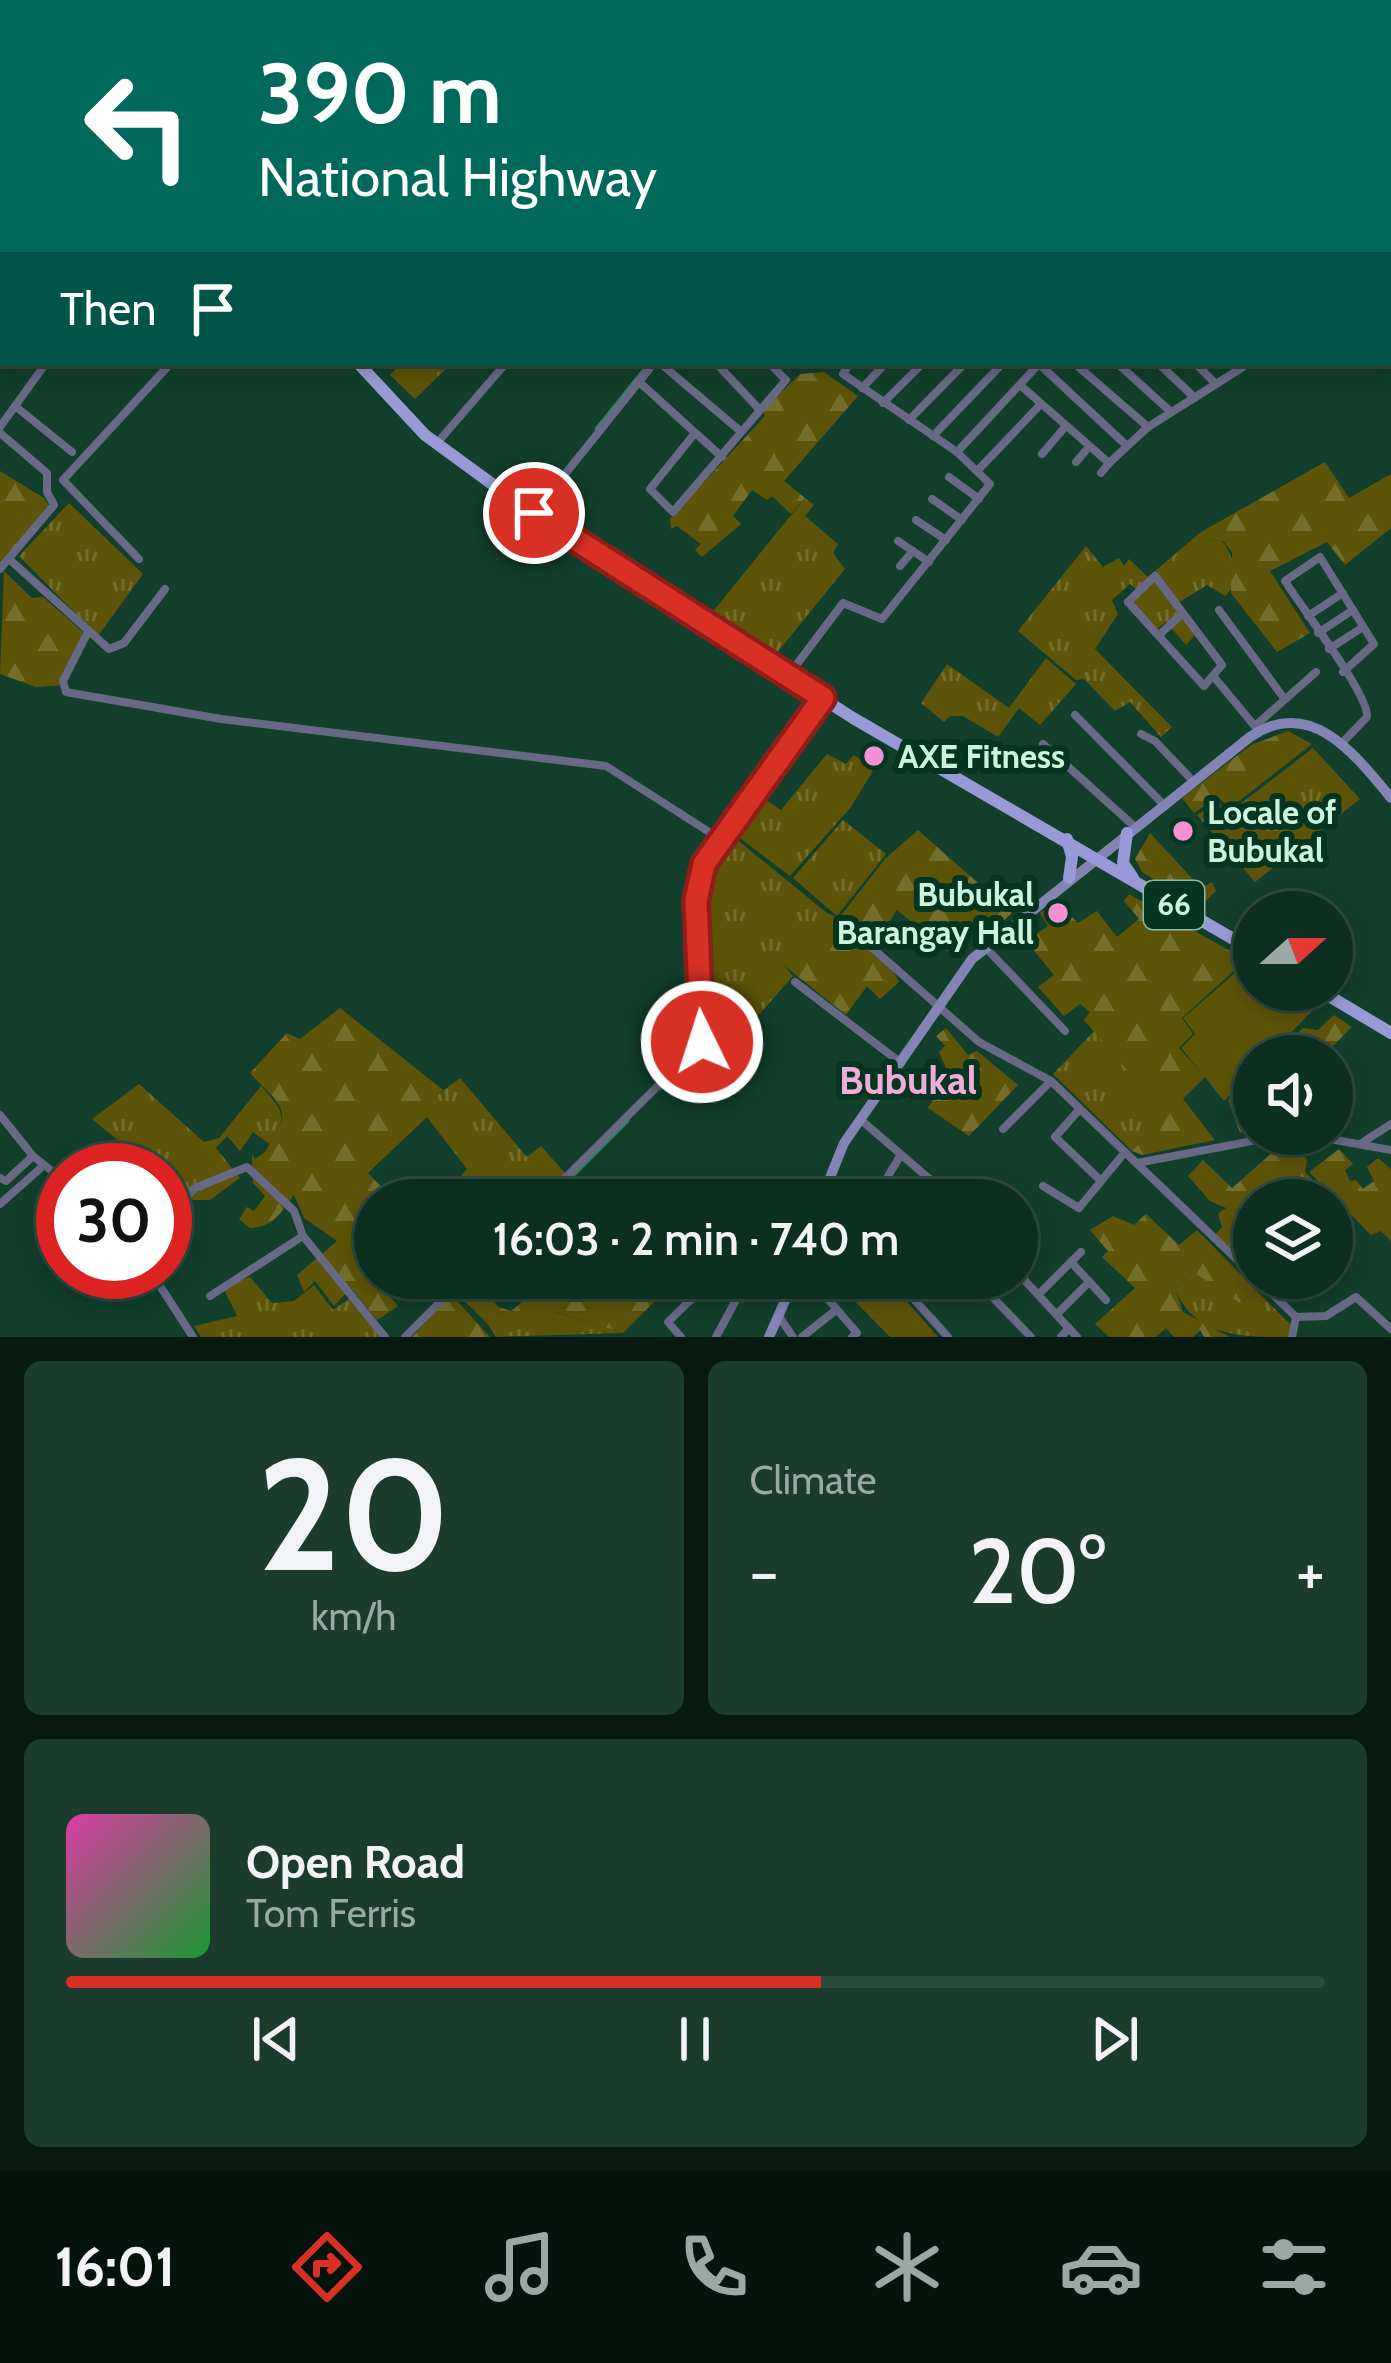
<!DOCTYPE html>
<html lang="en">
<head>
<meta charset="utf-8">
<style>
	:root { --surface:#0d2f20; --page:#1b3b2d; --text:#f1f3f6; --muted:#9aa9a5; --line:#2d4a3e; --accent:#d93025 }
	body { margin:0; font-family:Cabin,sans-serif; background:var(--page); color:var(--text); height:100vh; display:flex; flex-direction:column; font-size:45px; white-space:nowrap }
	* { box-sizing:border-box; margin:0 }
	p { font-size:39px; color:var(--muted) }
	.icon { flex:none; width:66px; height:66px; fill:none; stroke:currentColor; stroke-width:2; stroke-linecap:round; stroke-linejoin:round }
	.map { position:relative; height:1337px; overflow:hidden }
	.sheet { display:flex; flex-direction:column; gap:24px; padding:24px; background:#071a12; flex:1 }
	.sheet>* { flex:none }
	.banner { position:absolute; left:0px; top:0px; width:1392px; height:366px; box-shadow:0 6px 18px #0003,0 0 0 3px var(--line); background:#00695c; color:#fff; overflow:hidden }
	.needle { width:78px; rotate:69deg }
	.tools { position:absolute; left:1233px; top:891px; display:grid; gap:24px }
	.tools a { display:grid; place-items:center; width:120px; height:120px; border-radius:50%; background:var(--surface); box-shadow:0 6px 18px #0003,0 0 0 3px var(--line); font-size:60px }
	.speed { position:absolute; left:36px; top:1143px; display:flex; gap:24px; font-size:60px; font-weight:700; text-align:center }
	.speed>* { display:grid; place-content:center; width:156px; height:156px; border-radius:50%; background:var(--surface); box-shadow:0 6px 18px #0003,0 0 0 3px var(--line); line-height:1 }
	.speed .limit { border:18px solid #d22; background:#fff; color:#111 }
	.pin { position:absolute; display:grid; place-items:center; width:102px; height:102px; color:#fff; margin:-51px; border:6px solid #fff; border-radius:50%; box-shadow:0 3px 12px #0007 }
	.me { position:absolute; width:132px; margin:-66px; rotate:356deg; stroke-linejoin:round; filter:drop-shadow(0 0 9px #0008) }
	.turn { display:flex; align-items:center; gap:42px; height:252px; padding:0 60px; font-size:54px }
	.turn .icon { width:156px; height:156px; stroke-width:2.5 }
	.turn b { display:block; font-size:84px; line-height:102px }
	.then { display:flex; align-items:center; height:114px; padding:0 60px; background:#0003; gap:24px; font-size:45px }
	.big { font-size:90px; font-weight:600; line-height:1.1 }
	.sheet .tile { flex:1; display:flex; flex-direction:column; justify-content:center; gap:18px; min-width:0; padding:0 42px; border-radius:18px; background:var(--page) }
	.sheet .dial { align-items:center; gap:0 }
	.dial b { font-size:156px; line-height:1 }
	.song { display:flex; align-items:center; gap:36px }
	.cover { width:144px; height:144px; border-radius:18px; background:linear-gradient(135deg,hsl(320 70% 55%),hsl(130 70% 35%)) }
	.played { height:12px; border-radius:6px; background:linear-gradient(90deg,var(--accent) 60%,var(--line) 60%) }
	.keys { display:flex; justify-content:space-around; direction:ltr }
	.heat { display:flex; justify-content:space-between; align-items:center; font-size:66px; direction:ltr }
	.sheet .tiles { flex:1; display:grid; gap:24px; grid-template-columns:1fr 1fr }
	.tile:last-child { grid-column:span 2 }
	.trip { position:absolute; left:354px; top:1179px; width:684px; height:120px; border-radius:60px; background:var(--surface); box-shadow:0 6px 18px #0003,0 0 0 3px var(--line); font-weight:600; line-height:120px; text-align:center }
	.tab-bar { display:flex; height:192px; justify-content:space-around; align-items:center; background:#05130d; color:var(--muted) }
	.tab-bar .icon { width:84px; height:84px }
	.tab-bar .selected { color:var(--accent) }
	.tab-bar b { font-size:54px; color:var(--text) }
	.map>svg:first-child { display:block }
</style>
</head>
<body>
<div class="map">
<svg width="1391" height="1337" viewBox="0 0 1391 1337">
	<defs>
		<pattern id="grass-tufts" width="24" height="20" patternUnits="userSpaceOnUse" patternTransform="scale(3)"><rect width="24" height="20" fill="#5e5409"/><path d="M3 7l-1-3M5 7V3M7 7l1-3M15 17l-1-3M17 17v-4M19 17l1-3" fill="none" stroke="#746d2c"/></pattern>
		<pattern id="forest-firs" width="22" height="20" patternUnits="userSpaceOnUse" patternTransform="scale(3)"><rect width="22" height="20" fill="#5e5409"/><path d="M5 1l3.5 6h-7zM16 11l3.5 6h-7z" fill="#746d2c"/></pattern>
	</defs>
	<rect width="100%" height="100%" fill="#113f2b"/>
	<g fill="url(#grass-tufts)">
		<path d="M521,0H835L832,3Z"/>
		<path d="M401,363H452L415,399L390,375Z"/>
		<path d="M805,498L814,505L805,516L838,544L833,553L845,569L776,654L711,614Z"/>
		<path d="M69,503L143,574L98,636L19,556Z"/>
		<path d="M1201,532L1207,540L1222,541C1234,556 1241,583 1225,596L1207,585L1178,603L1195,635L1186,645L1166,622L1157,629L1131,605L1141,593L1130,584L1112,600L1118,614L1095,649L1172,727L1161,737L1130,702L1115,711L1084,679L1076,680L1018,631L1086,546L1103,567L1119,558L1124,566L1129,559L1148,577Z"/>
		<path d="M1046,658L1076,684L1040,725L1019,708L998,737L963,716H950L944,722L921,703L947,664L1009,708Z"/>
		<path d="M1313,748L1360,799L1255,882L1197,815L1217,802L1230,812Z"/>
		<path d="M827,754L846,764L854,755L874,769L851,807L790,876L728,829L757,794L781,810Z"/>
		<path d="M843,820L886,854L837,916L793,878Z"/>
		<path d="M730,834L827,913L782,963L793,976L728,1050L711,1030L703,898L711,865Z"/>
		<path d="M1096,1029L1166,1115L1132,1151L1053,1074Z"/>
		<path d="M460,1078L527,1157L541,1146L565,1173L542,1197L529,1184L514,1200H440L467,1169L420,1108Z"/>
		<path d="M139,1084L204,1142L219,1138L261,1086C284,1111 287,1115 271,1145L253,1132L240,1151L227,1136L216,1148L240,1178L210,1200H193L165,1177V1170L153,1169L92,1119Z"/>
		<path d="M1193,1272L1240,1303L1256,1290L1291,1325L1288,1337C1242,1337 1193,1337 1175,1288Z"/>
		<path d="M250,1277L272,1303L294,1301L314,1285L333,1310L349,1299L380,1337H201L194,1326L237,1316L223,1287Z"/>
		<path d="M503,1312H555L623,1333L496,1337L486,1322Z"/>
	</g>
	<g fill="url(#forest-firs)">
		<path d="M0,41L3,43L0,359Z"/>
		<path d="M824,372L858,396L784,481L805,498L791,514L772,496L767,500L752,490L733,516L741,524L702,557L695,550L701,544L677,526L671,529L670,519L765,416L763,410L800,374Z"/>
		<path d="M1325,462L1349,498L1391,474V528L1345,565L1327,542L1270,571L1310,633L1277,652L1231,593L1232,552L1223,541L1207,540L1201,532Z"/>
		<path d="M0,471L44,498L50,508L0,566Z"/>
		<path d="M4,571L32,598L43,597L83,632L65,685L36,687L0,674Z"/>
		<path d="M1288,731L1312,744L1230,808L1218,797L1194,813L1182,798L1251,745Z"/>
		<path d="M918,830L1012,913L991,932L977,925L951,954L897,910L877,942L899,982L880,999L867,986L846,1015L781,963L827,913L839,918L885,859Z"/>
		<path d="M1150,833L1201,888L1212,882L1216,891L1199,908L1142,872L1135,859Z"/>
		<path d="M1129,894L1246,960L1182,1018L1193,1034L1179,1048L1205,1077L1183,1099L1215,1140L1142,1155L1132,1151L1166,1115L1084,1020L1090,1012L1080,1004L1064,1016L1038,987L1054,975L1026,941L1048,926L1040,913L1057,902L1078,923L1097,911L1117,937L1139,919L1124,901Z"/>
		<path d="M340,1008L443,1090L421,1108L427,1117L368,1173L391,1197L375,1200V1221L363,1240L375,1254L371,1275L398,1306L377,1320L351,1288L334,1306L315,1281L304,1292L297,1275L337,1241L304,1218L294,1195C281,1212 274,1227 250,1228L239,1219L247,1207L254,1211L265,1196L253,1183L252,1154L255,1159C267,1152 267,1148 274,1137C294,1106 272,1098 250,1073L287,1033L300,1039Z"/>
		<path d="M1334,1015L1352,1027L1323,1056H1274L1303,1028L1318,1030Z"/>
		<path d="M946,1028L968,1055L977,1051L1018,1085L969,1136L928,1108L943,1083L937,1076L947,1070L939,1052L945,1046L936,1036Z"/>
		<path d="M1254,1075V1130L1240,1133L1228,1100Z"/>
		<path d="M1290,1145L1307,1159L1305,1172L1353,1221L1332,1246V1200H1254V1247L1245,1241L1233,1249L1215,1235L1222,1227L1218,1214L1226,1208L1210,1201L1188,1176L1203,1160L1232,1188L1274,1151Z"/>
		<path d="M1339,1149L1353,1164L1345,1170L1350,1181L1356,1180L1363,1189L1374,1181L1367,1167L1378,1158L1391,1169V1241L1381,1231L1371,1235L1309,1172Z"/>
		<path d="M1146,1214L1179,1245L1197,1230L1256,1290L1240,1303L1193,1272L1175,1288L1183,1312L1230,1337H1204L1200,1330L1193,1337H1174L1166,1328L1156,1337H1109L1095,1324L1135,1288L1102,1257L1108,1251L1090,1230L1113,1216L1134,1225Z"/>
		<path d="M469,1278L499,1307L511,1311L539,1288L538,1278L675,1281L623,1333L556,1312L531,1334L503,1312L486,1322L455,1292Z"/>
		<path d="M439,1281L490,1337H412L440,1307L426,1289Z"/>
	</g>
	<g fill="#5e5409">
		<path d="M1250,960L1254,990H1294L1318,1005L1268,1056H1254V1071L1224,1101L1181,1048L1195,1034L1183,1018Z"/>
		<path d="M832,1278H886L938,1337H890Z"/>
	</g>
	<g fill="none" stroke-linecap="round" stroke-linejoin="round">
		<g stroke="#2a855e" stroke-width="3">
			<path d="M596,429L649,363"/>
			<path d="M802,732L822,706"/>
			<path d="M706,1041L713,1023L703,898L710,862"/>
			<path d="M660,1089L700,1049"/>
			<path d="M554,1195L628,1121"/>
		</g>
		<g stroke="#676986" stroke-width="8">
			<path d="M740,0L743,3"/>
			<path d="M14,3L17,0"/>
			<path d="M171,3L174,0"/>
			<path d="M842,3H847"/>
			<path d="M660,363L739,430"/>
			<path d="M716,363L759,409"/>
			<path d="M1074,363L1148,427"/>
			<path d="M1117,363L1171,412"/>
			<path d="M1158,363L1195,398"/>
			<path d="M1195,363L1216,384"/>
			<path d="M1039,364L1125,444"/>
			<path d="M638,381L722,457"/>
			<path d="M1020,385L1109,463L1148,427L1243,367L1240,363"/>
			<path d="M862,388L886,363"/>
			<path d="M883,403L923,363"/>
			<path d="M15,406L72,452"/>
			<path d="M909,420L965,363"/>
			<path d="M0,427L46,363"/>
			<path d="M0,433L47,473V492L54,505L0,569"/>
			<path d="M695,433L650,489L673,512L786,380L769,363"/>
			<path d="M933,436L1003,363"/>
			<path d="M438,442L506,363"/>
			<path d="M957,452L1040,363"/>
			<path d="M1042,454L1065,427"/>
			<path d="M1076,462L1088,448"/>
			<path d="M979,469L1040,405"/>
			<path d="M1101,473L1109,463"/>
			<path d="M949,477L979,499"/>
			<path d="M932,499L962,520"/>
			<path d="M534,513L654,363"/>
			<path d="M916,520L946,540"/>
			<path d="M898,541L929,562"/>
			<path d="M9,559L109,649L124,643L165,589"/>
			<path d="M139,559L63,480L171,363"/>
			<path d="M900,566L913,551"/>
			<path d="M1155,576L1222,665L1204,686L1128,602Z"/>
			<path d="M1219,610L1283,697"/>
			<path d="M1308,616L1343,593"/>
			<path d="M88,632L63,681L66,692L221,719L606,766L720,839"/>
			<path d="M1318,633L1353,610"/>
			<path d="M1159,635L1182,614"/>
			<path d="M1329,649L1363,627"/>
			<path d="M788,676L843,603L882,619L990,484L957,452L843,374L850,363"/>
			<path d="M1214,677L1258,730"/>
			<path d="M1075,715L1164,805"/>
			<path d="M1255,726L1316,672"/>
			<path d="M1141,734L1155,741L1193,781"/>
			<path d="M1043,744L1135,827"/>
			<path d="M1341,744L1367,717C1370,696 1301,607 1285,581L1320,557L1374,644L1343,672"/>
			<path d="M853,931L979,1042L1051,1081L1254,1276"/>
			<path d="M986,948L1065,1031"/>
			<path d="M795,982L901,1063"/>
			<path d="M1079,1110L1055,1137L1100,1180"/>
			<path d="M0,1115L33,1156L63,1180"/>
			<path d="M861,1120L954,1200"/>
			<path d="M1003,1129L1051,1081"/>
			<path d="M1302,1134L1391,1150"/>
			<path d="M1360,1144L1391,1124"/>
			<path d="M96,1155L105,1170"/>
			<path d="M1137,1163L1289,1134"/>
			<path d="M0,1178L6,1181L33,1156"/>
			<path d="M880,1183L900,1200"/>
			<path d="M1043,1186L1079,1208L1125,1152"/>
			<path d="M543,1200L702,1042L696,901L704,864L822,698"/>
			<path d="M756,1200L762,1194L769,1200"/>
			<path d="M874,1200L900,1156"/>
			<path d="M0,1204L43,1166"/>
			<path d="M165,1219L195,1188L247,1167L294,1211L303,1236"/>
			<path d="M1017,1244L1035,1226L1019,1204"/>
			<path d="M1071,1262L1106,1300"/>
			<path d="M151,1272L193,1337"/>
			<path d="M1017,1272L1077,1337"/>
			<path d="M507,1278H518"/>
			<path d="M810,1278L857,1333L852,1337"/>
			<path d="M895,1278L948,1337"/>
			<path d="M974,1278L1031,1337"/>
			<path d="M1256,1278L1296,1317L1326,1316L1356,1297L1391,1329"/>
			<path d="M1039,1294L1081,1252"/>
			<path d="M210,1296L303,1236L385,1337"/>
			<path d="M1057,1314L1089,1282"/>
			<path d="M780,1318L793,1337"/>
			<path d="M405,1337L464,1278"/>
			<path d="M681,1337L668,1322L713,1278"/>
			<path d="M716,1337L748,1278"/>
			<path d="M802,1337L836,1310"/>
			<path d="M1061,1337L1069,1328"/>
			<path d="M1292,1337L1296,1317"/>
		</g>
		<g stroke="#8285b3" stroke-width="10">
			<path d="M821,1200L844,1143L972,959L1250,737C1310,696 1354,753 1391,798"/>
			<path d="M769,1337L795,1278"/>
		</g>
		<g stroke="#979ad6" stroke-width="12">
			<path d="M0,7L3,8"/>
			<path d="M358,363L425,435L525,508L853,718L1254,951"/>
			<path d="M1127,833L1123,863L1133,878"/>
			<path d="M1067,839L1072,857L1069,878"/>
			<path d="M1319,990L1391,1033"/>
		</g>
	</g>
	<g fill="none" stroke-linecap="round" stroke-linejoin="round">
		<g stroke="#8d1f18" stroke-width="30">
			<path id="route" d="M534,513L823,698L704,864L696,901L702,1042"/>
		</g>
		<use href="#route" stroke="#d93025" stroke-width="21"/>
	</g>
	<g fill="#f591d2" stroke="#033521" stroke-width="4.5">
		<circle cx="874" cy="756" r="12"/>
		<circle cx="1183" cy="831" r="12"/>
		<circle cx="1058" cy="913" r="12"/>
	</g>
	<g text-anchor="middle" stroke-width="12" stroke-linejoin="round" paint-order="stroke">
		<rect fill="#033521" stroke="#8fbaa5" stroke-width="3" x="1144" y="881" width="60" height="48" rx="9"/>
		<g font-size="30" font-weight="bold" fill="#cbf3dd">
			<text x="1174" y="915">66</text>
		</g>
		<g font-size="33" font-weight="bold" fill="#cbf3dd" stroke="#033521" text-anchor="start">
			<text x="898" y="768">AXE Fitness</text>
			<text x="1207" y="824">Locale of<tspan x="1207" dy="38">Bubukal</tspan></text>
			<text x="1034" y="906" text-anchor="end">Bubukal<tspan x="1034" dy="38">Barangay Hall</tspan></text>
		</g>
		<g font-size="39" font-weight="bold" fill="#f2acd8" stroke="#033521">
			<text x="908" y="1094">Bubukal</text>
		</g>
	</g>
</svg>
<div class="tools">
<a><svg class="needle" viewBox="-14 -14 28 28"><path d="M0-13l5 13h-10z" fill="#e53935"/><path d="M0 13l5-13h-10z" fill="#9aa9a5"/></svg></a>
<a><svg class="icon" aria-label="sound" viewBox="0 0 24 24"><path d="M4 9h4l5-4v14l-5-4H4zM17 9q2 3 0 6"/></svg></a>
<a><svg class="icon" aria-label="layers" viewBox="0 0 24 24"><path d="M12 4l9 5-9 5-9-5zM3 14l9 5 9-5"/></svg></a>
</div>
<div class="speed"><div class="limit">30</div></div>
<div class="pin" style="left:534px;top:513px;background:#d93025"><svg class="icon" aria-label="arrive" viewBox="0 0 24 24"><path d="M6 21V4h12l-3 4 3 4H6"/></svg></div>
<svg class="me" style="left:702px;top:1042px" viewBox="-20 -20 40 40"><circle r="17" fill="#d93025" stroke="#fff" stroke-width="3"/><path d="M0-11L8 9 0 5-8 9z" fill="#fff"/></svg>
<div class="trip">16:03 · 2 min · 740 m</div>
<div class="banner">
<div class="turn"><svg class="icon" aria-label="left" viewBox="0 0 24 24"><path d="M17 20v-9H6M10 6l-5 5 5 5"/></svg><div><b>390 m</b>National Highway</div></div>
<div class="then">Then<svg class="icon" aria-label="arrive" viewBox="0 0 24 24"><path d="M6 21V4h12l-3 4 3 4H6"/></svg></div>
</div>
</div>
<section class="sheet">
<div class="tiles">
<div class="tile dial"><b>20</b><p>km/h</p></div>
<div class="tile"><p>Climate</p>
<div class="heat"><a>−</a><b class="big">20°</b><a>+</a></div>
</div>
<div class="tile">
<div class="song"><i class="cover"></i><div><b>Open Road</b><p>Tom Ferris</p></div></div>
<div class="played"></div>
<div class="keys"><svg class="icon" aria-label="previous" viewBox="0 0 24 24"><path d="M18 5L8 12l10 7zM5 5v14"/></svg><svg class="icon" aria-label="pause" viewBox="0 0 24 24"><path d="M8 5v14M16 5v14"/></svg><svg class="icon" aria-label="next" viewBox="0 0 24 24"><path d="M6 5l10 7-10 7zM19 5v14"/></svg></div>
</div>
</div>
</section>
<nav class="tab-bar">
<b>16:01</b>
<svg class="icon selected" aria-label="directions" viewBox="0 0 24 24"><path d="M12 3l9 9-9 9-9-9zM9 14v-3h6M13 9l2 2-2 2"/></svg>
<svg class="icon" aria-label="music" viewBox="0 0 24 24"><path d="M9 18V5l10-2v13"/><circle cx="6" cy="18" r="3"/><circle cx="16" cy="16" r="3"/></svg>
<svg class="icon" aria-label="phone" viewBox="0 0 24 24"><path d="M5 4h4l2 5-3 2q2 4 5 5l2-3 5 2v4C11 20 4 13 5 4z"/></svg>
<svg class="icon" aria-label="climate" viewBox="0 0 24 24"><path d="M12 3v18M4 7l16 10M4 17L20 7"/></svg>
<svg class="icon" aria-label="car" viewBox="0 0 24 24"><path d="M5 17H2v-5l4-1 3-4h7l3 4 3 1v5h-3M9 17h6M6 11h13"/><circle cx="7" cy="17" r="2"/><circle cx="17" cy="17" r="2"/></svg>
<svg class="icon" aria-label="filters" viewBox="0 0 24 24"><path d="M4 7h16M4 17h16"/><circle cx="9" cy="7" r="2"/><circle cx="15" cy="17" r="2"/></svg>
</nav>
</body>
</html>
